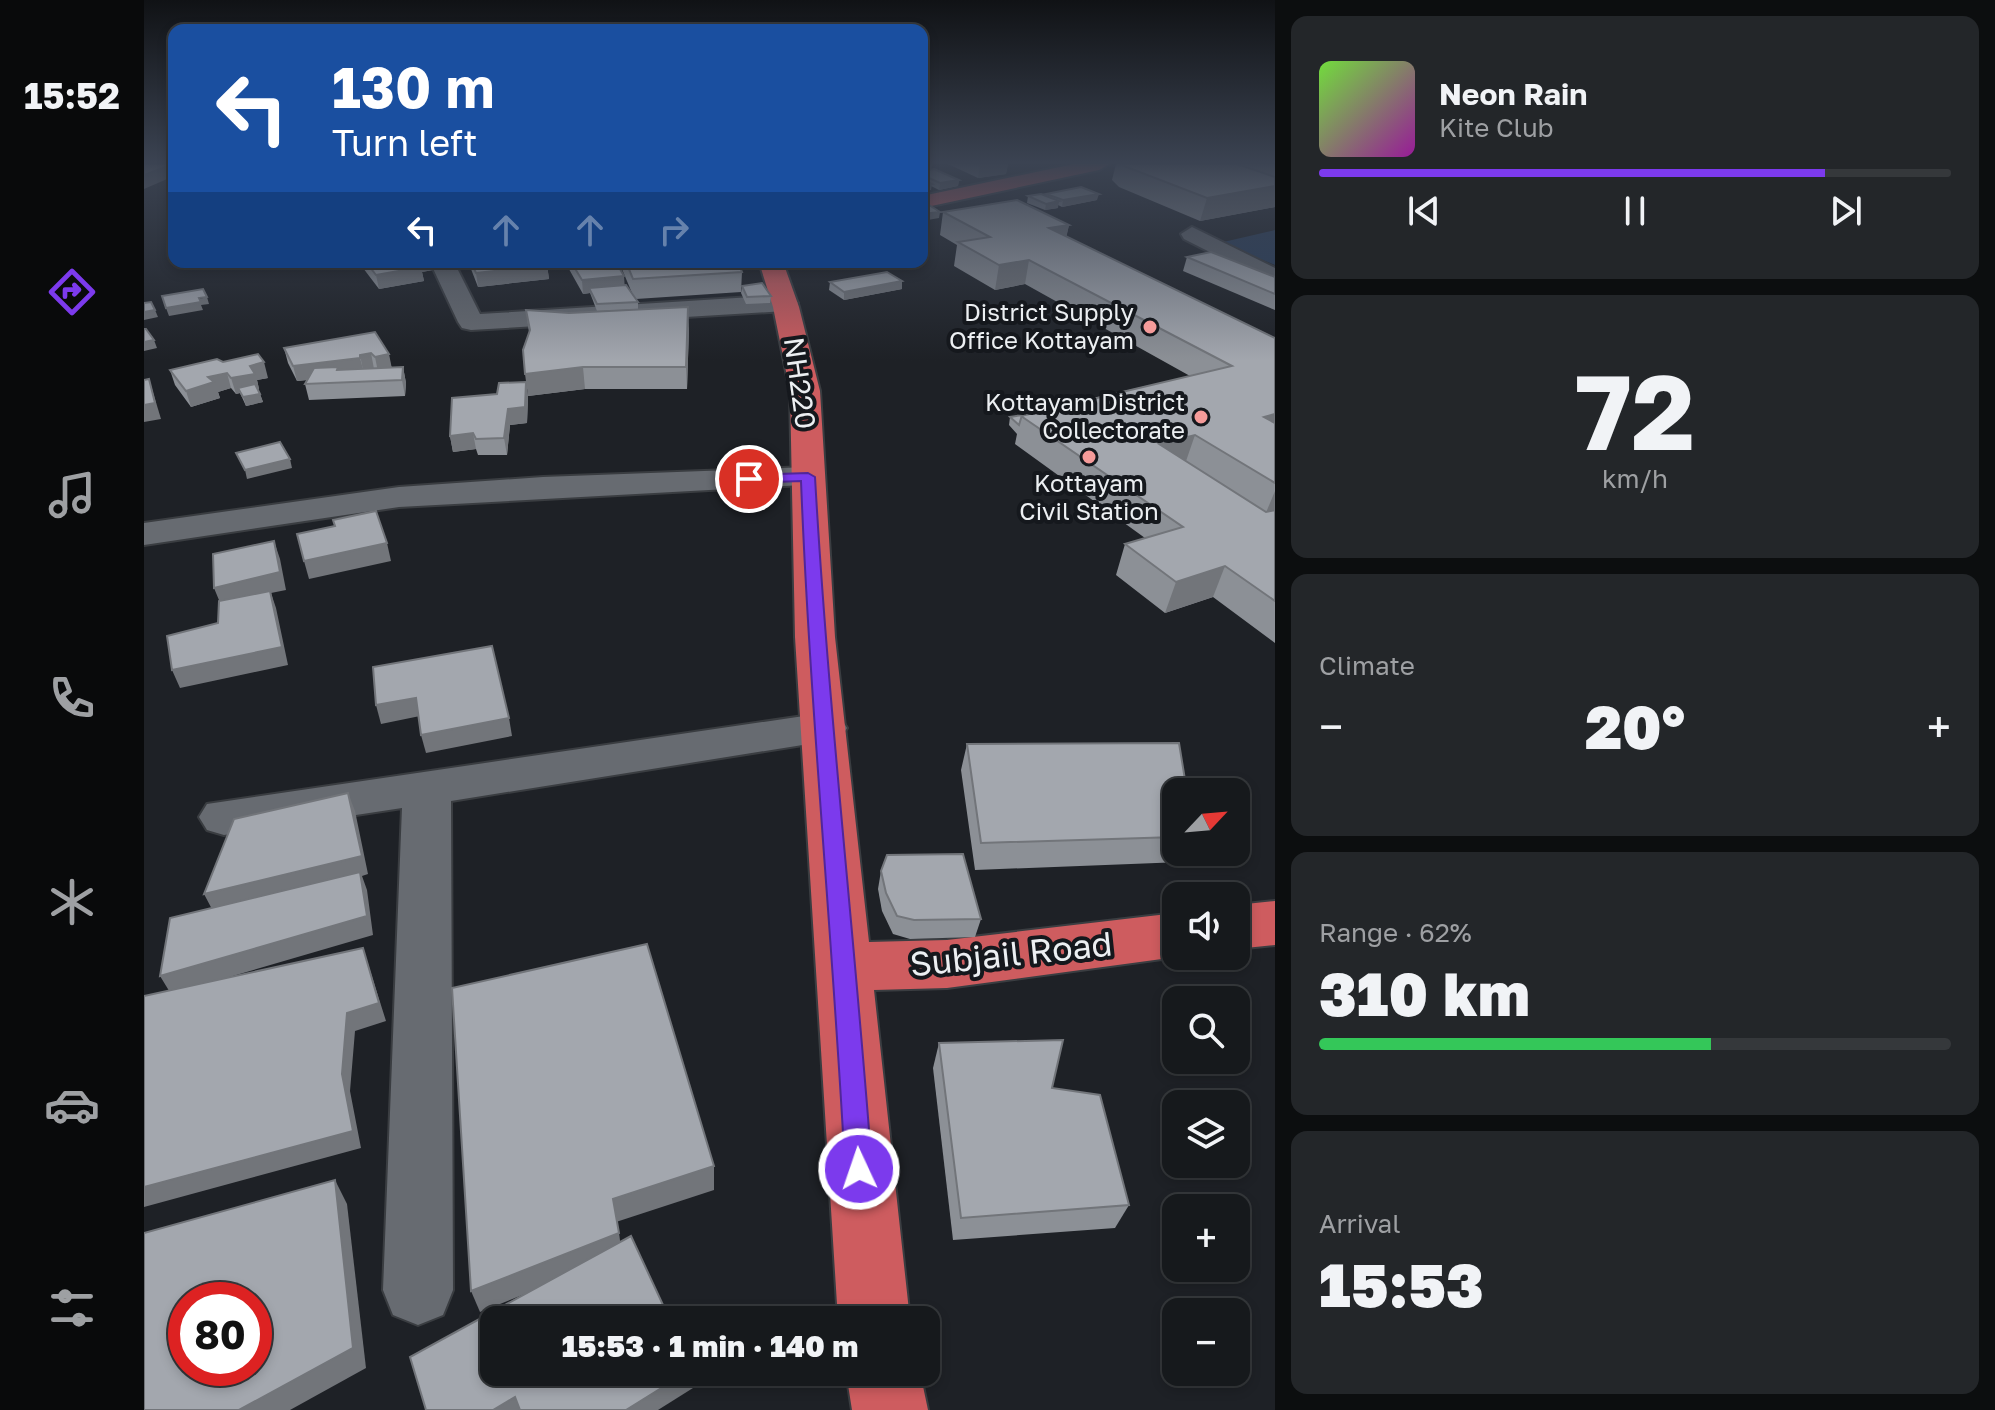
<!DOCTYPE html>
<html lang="en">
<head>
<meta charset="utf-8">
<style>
	:root { --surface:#16191c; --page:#232629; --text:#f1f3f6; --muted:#9ea0a3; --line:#35383b; --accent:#7c3aed }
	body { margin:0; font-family:"Golos Text",sans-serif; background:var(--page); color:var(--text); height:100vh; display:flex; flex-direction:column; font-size:30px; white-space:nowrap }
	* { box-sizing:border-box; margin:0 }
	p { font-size:26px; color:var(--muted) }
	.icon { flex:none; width:44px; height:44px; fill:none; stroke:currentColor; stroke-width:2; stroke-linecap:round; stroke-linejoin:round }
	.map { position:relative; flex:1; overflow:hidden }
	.details { display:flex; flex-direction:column; gap:16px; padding:16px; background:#0c0e0f; width:720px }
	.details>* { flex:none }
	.banner { position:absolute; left:24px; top:24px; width:760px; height:244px; border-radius:16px; box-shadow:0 4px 12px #0003,0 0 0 2px var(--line); background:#1a4fa0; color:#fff; overflow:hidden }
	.needle { width:52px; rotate:64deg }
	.fabs { position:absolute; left:1018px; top:778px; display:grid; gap:16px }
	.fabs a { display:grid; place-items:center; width:88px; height:88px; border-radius:16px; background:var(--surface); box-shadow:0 4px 12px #0003,0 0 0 2px var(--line); font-size:40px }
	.speed { position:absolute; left:24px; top:1282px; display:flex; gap:16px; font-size:40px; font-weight:700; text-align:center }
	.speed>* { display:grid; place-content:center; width:104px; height:104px; border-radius:50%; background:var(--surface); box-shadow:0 4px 12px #0003,0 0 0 2px var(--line); line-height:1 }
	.speed .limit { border:12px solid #d22; background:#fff; color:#111 }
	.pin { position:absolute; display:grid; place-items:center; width:68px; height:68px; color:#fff; margin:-34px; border:4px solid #fff; border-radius:50%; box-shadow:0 2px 8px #0007 }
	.me { position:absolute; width:88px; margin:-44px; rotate:357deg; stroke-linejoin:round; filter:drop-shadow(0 0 6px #0008) }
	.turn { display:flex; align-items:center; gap:28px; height:168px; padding:0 32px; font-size:36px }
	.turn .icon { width:104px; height:104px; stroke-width:2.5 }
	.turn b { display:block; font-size:56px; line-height:68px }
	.lanes { display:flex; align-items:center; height:76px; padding:0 32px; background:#0003; justify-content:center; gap:40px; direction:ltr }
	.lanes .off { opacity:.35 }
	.big { font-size:60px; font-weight:800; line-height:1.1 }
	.details .tile { flex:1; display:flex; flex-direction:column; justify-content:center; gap:12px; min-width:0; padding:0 28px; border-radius:16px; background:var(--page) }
	.details .dial { align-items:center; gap:0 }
	.dial b { font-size:104px; line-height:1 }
	.song { display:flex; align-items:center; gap:24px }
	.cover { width:96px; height:96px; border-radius:12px; background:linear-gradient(135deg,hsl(100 70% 55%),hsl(300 70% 35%)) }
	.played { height:8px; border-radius:4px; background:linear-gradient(90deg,var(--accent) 80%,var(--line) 80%) }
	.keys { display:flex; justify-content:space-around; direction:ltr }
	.heat { display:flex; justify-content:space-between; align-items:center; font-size:44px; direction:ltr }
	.charge { height:12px; border-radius:6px; background:linear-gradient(90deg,#34c759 62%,var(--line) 0) }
	.trip { position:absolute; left:336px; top:1306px; width:460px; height:80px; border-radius:16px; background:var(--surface); box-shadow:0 4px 12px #0003,0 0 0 2px var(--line); font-weight:800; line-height:80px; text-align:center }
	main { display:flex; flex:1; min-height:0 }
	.tabs { display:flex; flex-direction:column; width:144px; justify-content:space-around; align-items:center; background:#090a0b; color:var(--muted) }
	.tabs .icon { width:56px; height:56px }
	.tabs .on { color:var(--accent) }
	.tabs b { font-size:36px; color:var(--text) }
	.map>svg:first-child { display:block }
</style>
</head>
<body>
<main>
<nav class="tabs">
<b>15:52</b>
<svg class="icon on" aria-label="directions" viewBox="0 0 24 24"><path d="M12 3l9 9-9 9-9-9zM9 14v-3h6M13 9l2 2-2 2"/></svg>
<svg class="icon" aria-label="music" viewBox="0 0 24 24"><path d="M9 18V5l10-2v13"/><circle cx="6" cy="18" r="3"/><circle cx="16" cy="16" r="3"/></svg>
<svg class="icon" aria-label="phone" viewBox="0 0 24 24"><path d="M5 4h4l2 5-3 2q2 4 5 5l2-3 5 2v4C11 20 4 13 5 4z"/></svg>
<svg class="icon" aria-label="climate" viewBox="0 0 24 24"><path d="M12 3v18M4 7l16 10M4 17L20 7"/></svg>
<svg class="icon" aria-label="car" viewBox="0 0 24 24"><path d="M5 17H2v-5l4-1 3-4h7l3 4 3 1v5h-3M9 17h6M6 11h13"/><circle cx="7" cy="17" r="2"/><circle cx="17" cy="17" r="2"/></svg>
<svg class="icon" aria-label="filters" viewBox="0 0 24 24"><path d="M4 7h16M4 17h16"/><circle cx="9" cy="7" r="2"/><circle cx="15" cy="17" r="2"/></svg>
</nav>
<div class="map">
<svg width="1131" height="1410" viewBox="0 0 1131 1410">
	<rect width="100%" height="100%" fill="#1e2126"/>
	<path fill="#283d5b" d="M1131,230V265L1075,243Z"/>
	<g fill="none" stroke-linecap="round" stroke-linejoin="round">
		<g stroke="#3a3d41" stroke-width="4">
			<g id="street">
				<path d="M1048,227L1131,268V285L1040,239L1037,234Z"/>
				<path d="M286,262H310L336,314L641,295L654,303L641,311L327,330L318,328L314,322Z"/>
				<path d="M664,467L676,470L681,477L676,484L255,507L0,545V523L255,487L399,477Z"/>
				<path d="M680,713L696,717L703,728L696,739L307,801L309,1290L299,1315L274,1325L249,1315L239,1290L258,808L80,835L63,830L55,817L63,804Z"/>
			</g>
		</g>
		<g stroke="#3a3d41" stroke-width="4">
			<g id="highway">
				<path d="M930,164H965L955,170L778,208V196Z"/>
				<path d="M615,262H639L655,307L676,391L691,637L725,942L803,940L1032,913V956H1040L803,988L730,990L766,1320H694L651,637L646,391L629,307Z"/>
				<path d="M1131,901V945L1092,949V905Z"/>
				<path d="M702,1372H776L784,1410H708Z"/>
			</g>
		</g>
		<use href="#street" fill="#676b71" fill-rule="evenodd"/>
		<use href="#highway" fill="#ce5c5f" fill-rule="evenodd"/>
	</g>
	<g fill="#8c9096">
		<path d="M778,164L788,170L815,180L814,186L795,190L787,186V190L778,191Z"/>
		<path d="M804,164H864L862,174L834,178Z"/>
		<path d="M972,164H1131V207L1056,221L975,187L968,180Z"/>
		<path d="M902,194L953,200L918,207L914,205V208L901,210L883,203L884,196H902Z"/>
		<path d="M799,212L925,225L922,237L1131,338V643L1069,597L1021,613L972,575L981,544L1001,538L871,444L873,434L865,425L866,417L1046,376L881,284L851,290L810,266L813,245L796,235Z"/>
		<path d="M1043,257L1131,277V310L1039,271Z"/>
		<path d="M218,262H293L294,269L278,272L280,281L235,289L219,268Z"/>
		<path d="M316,262H401L403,265L405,279L334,287L327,269H321Z"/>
		<path d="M421,262H472L480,276V285L488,293L475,262H594L598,272L597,292L492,299L494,302V309L453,311L446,293L439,294Z"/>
		<path d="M690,262H731L730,268L703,270L697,263L692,264Z"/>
		<path d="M686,282L758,289L700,300L685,290Z"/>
		<path d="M598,286L627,296L626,303L602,304L597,293Z"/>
		<path d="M382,310L545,328L543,389H441L384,396L385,332Z"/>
		<path d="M231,332L248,368L259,367L262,383L261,396L165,400L161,384L164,380L153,381L144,363L140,348Z"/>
		<path d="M79,362L124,378L113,380L115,389H114L119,402L102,406L96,393L92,394L87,388L74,392L76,398L47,407L31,385L26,370Z"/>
		<path d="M382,382L384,397L383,423L366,425L363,455H334L332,449L309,452L306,436L353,394Z"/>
		<path d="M823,744L1032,792V852H1043L1038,862L831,870L817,770Z"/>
		<path d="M737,871L837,919L831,937L766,939L749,934L738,911L734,889Z"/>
		<path d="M795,1043L908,1088L985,1205L971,1228L809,1240L789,1068Z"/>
	</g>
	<g fill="#72757a">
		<path d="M30,164V176L0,189V175Z"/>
		<path d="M854,164H864L862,174L834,178L836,166Z"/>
		<path d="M788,165L787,171L778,173V167Z"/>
		<path d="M815,180L814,186L795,190L796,183Z"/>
		<path d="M788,184L787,190L778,191V185Z"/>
		<path d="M1131,186V207L1056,221L1063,198Z"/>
		<path d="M955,194L953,200L918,207L919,200Z"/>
		<path d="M915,201L914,208L901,210L902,204Z"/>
		<path d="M796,212L795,218L778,221V214Z"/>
		<path d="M925,225L920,248L905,228Z"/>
		<path d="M885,260L881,284L851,290L855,265Z"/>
		<path d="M271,262H293L294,269L278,272L280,281L235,289L232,275Z"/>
		<path d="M320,262H326L327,269H321Z"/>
		<path d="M704,262H731L730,268L703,270Z"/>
		<path d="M403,265L405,279L334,287L332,273Z"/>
		<path d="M480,276L481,290L445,288L446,293L439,294L438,280Z"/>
		<path d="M758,281V289L700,300V292Z"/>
		<path d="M63,297L65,304L57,305L59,310L25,316L22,308Z"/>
		<path d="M544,307L545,328L543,389L542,367Z"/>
		<path d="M11,310L14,317L0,320V312Z"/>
		<path d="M10,340L13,348L0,351V342Z"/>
		<path d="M227,353L230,369L219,370L216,355Z"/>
		<path d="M245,354L248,369L234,372L231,357Z"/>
		<path d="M216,358L220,373L153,381L149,366Z"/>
		<path d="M120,362L124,378L113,380L115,389L97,393L94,388L96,393L92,394L87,378L106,366Z"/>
		<path d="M259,367L262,383L261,396L258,380Z"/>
		<path d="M439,367L441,389L384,396L381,374Z"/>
		<path d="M83,373L87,388L74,392L76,398L47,407L42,391L64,377Z"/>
		<path d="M5,379L17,419L0,422V405Z"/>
		<path d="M382,382L384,397L383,423L366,425L363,455L360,438L364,409Z"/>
		<path d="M116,394L119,402L102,406L99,397Z"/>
		<path d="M1131,414V440L1120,417Z"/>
		<path d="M329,433L332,449L309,452L306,436Z"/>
		<path d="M1051,435L1041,464L1015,444Z"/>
		<path d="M146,459L148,468L103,479L101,470Z"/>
		<path d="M1131,491V512L1121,515Z"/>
		<path d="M130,541L136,559L142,590L127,593L132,608L144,665L36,688L28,670L138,647L77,605L70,588Z"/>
		<path d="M243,543L247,561L165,579L160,561Z"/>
		<path d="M1081,566L1069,597L1021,613L1032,582Z"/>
		<path d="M272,698L276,716L237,724L232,705Z"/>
		<path d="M365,718L368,736L282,753L277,735Z"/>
		<path d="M204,793L211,811L224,874L218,876L223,890L229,935L27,994L16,976L70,913L60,894Z"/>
		<path d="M219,948L242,1021L211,1031L206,1091L217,1148L0,1207V1187L198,1074L203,1013Z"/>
		<path d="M570,1166V1190L472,1222L469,1199Z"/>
		<path d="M191,1180L203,1204L222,1368L146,1410H95Z"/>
		<path d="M475,1233L478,1255L336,1312L327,1291Z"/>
		<path d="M543,1372H548L549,1388L514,1410H482Z"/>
		<path d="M371,1397L376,1410H349Z"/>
	</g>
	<g fill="#a3a7ae" stroke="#72757a" stroke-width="2" fill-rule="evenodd">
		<path d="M0,164H29L0,175Z"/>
		<path d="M778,164H784L788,165L778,167Z"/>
		<path d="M830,164H854L836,166Z"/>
		<path d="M977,164H1093L1131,177V186L1063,198L980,166Z"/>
		<path d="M790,169L815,180L796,183L778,175V171Z"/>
		<path d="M778,179L788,184L778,185Z"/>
		<path d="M937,187L955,194L919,200L902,194Z"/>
		<path d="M897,194L915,201L902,204L884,196Z"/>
		<path d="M873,200L925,225L905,228L1131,338V414L1120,417L1131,423V483L1051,435L1015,444L1122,512L1131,510V601L1081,566L1032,582L981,544L1039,527L877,416L1088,366L885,260L855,265L814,242L846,237L799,212Z"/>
		<path d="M785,205L796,212L778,214V206Z"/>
		<path d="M1067,252L1131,277V294L1043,257Z"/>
		<path d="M222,262H273L277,267L232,275Z"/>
		<path d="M327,262H401L403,265L332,273Z"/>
		<path d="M427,262H472L480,276L438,280Z"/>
		<path d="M482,262H594L598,272L489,279Z"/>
		<path d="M743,272L758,281L700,292L686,282Z"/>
		<path d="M618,283L627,296L603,297L598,286Z"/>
		<path d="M482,285L494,302L453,304L445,288Z"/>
		<path d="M59,289L63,297L55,298L57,302L22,308L18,296Z"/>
		<path d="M7,302L11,310L0,312V303Z"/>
		<path d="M544,307L542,367H439L381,374L379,350L386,330L382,310L425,313Z"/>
		<path d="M0,329H2L10,340L0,342Z"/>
		<path d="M231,332L245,354L231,357L227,353L216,355V358L149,366L140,348Z"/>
		<path d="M114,354L120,362L106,366L111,374L87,378L83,373L64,377L70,382L42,391L26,370L73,359L79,362Z"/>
		<path d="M194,367L193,370L259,367L258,380L161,384L170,368Z"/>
		<path d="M5,379L11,403L0,405V380Z"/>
		<path d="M382,382L381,407L364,409L360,438L332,439L329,433L306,436L308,398L353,394L355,383Z"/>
		<path d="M111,384L116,394L99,397L94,388Z"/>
		<path d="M878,415L875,425L866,417Z"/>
		<path d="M136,442L146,459L101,470L92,453Z"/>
		<path d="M232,511L243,543L160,561L153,534L191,526L189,520Z"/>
		<path d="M130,541L136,572L70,588L69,554Z"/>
		<path d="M126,591L138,647L28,670L23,636L74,623L75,601Z"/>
		<path d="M348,646L365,718L277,735L272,698L232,705L229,667Z"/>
		<path d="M1035,743L1043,792H1032V837L837,843L823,744Z"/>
		<path d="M204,793L218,856L60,894L90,819Z"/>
		<path d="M819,854L837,919L770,920L753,916L742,893L737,871L743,855Z"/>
		<path d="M216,872L223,916L16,976L26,918Z"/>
		<path d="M503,944L570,1166L469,1199L475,1233L327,1291L308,988Z"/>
		<path d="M219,948L235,1003L203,1013L198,1074L209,1131L0,1187V996Z"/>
		<path d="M919,1040L908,1088L956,1095L985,1205L817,1218L795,1043Z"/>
		<path d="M191,1180L209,1348L95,1410H0V1233ZM42,1300H110V1368H42Z"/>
		<path d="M487,1236L526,1320H350V1372H543L482,1410H376L371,1397L349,1410H282L266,1357Z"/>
	</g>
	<linearGradient id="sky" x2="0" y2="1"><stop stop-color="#101215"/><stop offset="0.45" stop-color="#3b4352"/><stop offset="1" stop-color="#3b4352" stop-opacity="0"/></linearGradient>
	<rect width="1131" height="361" fill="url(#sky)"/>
	<path fill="#7c3aed" stroke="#51269a" stroke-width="2" d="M664,473L671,477C684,708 711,938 728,1169L724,1179L715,1183L705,1179L701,1169C689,940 666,711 657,481L605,483L598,479L605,475Z"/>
	<g fill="#f59b9a" stroke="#15181d" stroke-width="3">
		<circle cx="1006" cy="327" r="8"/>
		<circle cx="1057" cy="417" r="8"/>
		<circle cx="945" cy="457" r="8"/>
	</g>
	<g text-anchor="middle" stroke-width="8" stroke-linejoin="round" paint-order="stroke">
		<g font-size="24" fill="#eceff2" stroke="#15181d" text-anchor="end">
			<text x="990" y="321">District Supply<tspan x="990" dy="28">Office Kottayam</tspan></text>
			<text x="1041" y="411">Kottayam District<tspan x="1041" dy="28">Collectorate</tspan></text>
			<text x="945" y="492" text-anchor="middle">Kottayam<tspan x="945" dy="28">Civil Station</tspan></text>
		</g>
		<g font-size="28" fill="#eceff2" stroke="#15181d">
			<text transform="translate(656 383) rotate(82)" y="10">NH220</text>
		</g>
		<g font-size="34" fill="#eceff2" stroke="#15181d">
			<text transform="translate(867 954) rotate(-6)" y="12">Subjail Road</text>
		</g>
	</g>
</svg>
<div class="fabs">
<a><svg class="needle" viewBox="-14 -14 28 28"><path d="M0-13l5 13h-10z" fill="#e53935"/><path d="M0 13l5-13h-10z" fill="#9ea0a3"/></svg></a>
<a><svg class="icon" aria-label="sound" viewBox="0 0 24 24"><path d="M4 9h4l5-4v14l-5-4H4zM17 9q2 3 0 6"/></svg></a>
<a><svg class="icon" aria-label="search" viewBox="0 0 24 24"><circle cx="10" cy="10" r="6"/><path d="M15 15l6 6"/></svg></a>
<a><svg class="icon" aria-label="layers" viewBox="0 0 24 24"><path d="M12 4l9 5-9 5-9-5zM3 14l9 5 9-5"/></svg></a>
<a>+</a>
<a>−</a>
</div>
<div class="speed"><div class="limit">80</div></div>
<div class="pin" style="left:605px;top:479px;background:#d93025"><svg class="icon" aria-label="arrive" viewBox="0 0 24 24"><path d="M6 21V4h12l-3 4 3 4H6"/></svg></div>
<svg class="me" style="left:715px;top:1169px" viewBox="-20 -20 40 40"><circle r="17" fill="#7c3aed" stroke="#fff" stroke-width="3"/><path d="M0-11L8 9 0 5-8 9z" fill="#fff"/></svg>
<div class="trip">15:53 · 1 min · 140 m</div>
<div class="banner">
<div class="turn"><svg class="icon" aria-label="left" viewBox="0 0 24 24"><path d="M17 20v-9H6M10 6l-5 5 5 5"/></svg><div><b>130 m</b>Turn left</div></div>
<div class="lanes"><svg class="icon" aria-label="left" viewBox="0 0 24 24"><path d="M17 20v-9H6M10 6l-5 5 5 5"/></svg><svg class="icon off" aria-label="ahead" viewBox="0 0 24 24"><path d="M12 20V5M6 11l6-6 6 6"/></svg><svg class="icon off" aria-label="ahead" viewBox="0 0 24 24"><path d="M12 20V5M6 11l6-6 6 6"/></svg><svg class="icon off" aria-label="right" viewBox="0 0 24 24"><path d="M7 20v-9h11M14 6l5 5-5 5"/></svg></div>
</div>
</div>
<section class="details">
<div class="tile">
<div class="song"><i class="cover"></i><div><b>Neon Rain</b><p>Kite Club</p></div></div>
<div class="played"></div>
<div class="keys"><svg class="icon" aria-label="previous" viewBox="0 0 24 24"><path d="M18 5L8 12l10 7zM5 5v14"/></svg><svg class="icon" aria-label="pause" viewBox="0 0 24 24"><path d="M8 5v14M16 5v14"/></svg><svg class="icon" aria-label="next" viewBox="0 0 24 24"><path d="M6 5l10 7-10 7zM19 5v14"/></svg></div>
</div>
<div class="tile dial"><b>72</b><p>km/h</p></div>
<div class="tile"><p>Climate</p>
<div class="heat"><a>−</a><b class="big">20°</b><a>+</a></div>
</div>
<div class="tile"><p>Range · 62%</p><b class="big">310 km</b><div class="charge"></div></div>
<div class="tile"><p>Arrival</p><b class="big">15:53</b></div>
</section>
</main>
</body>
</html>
